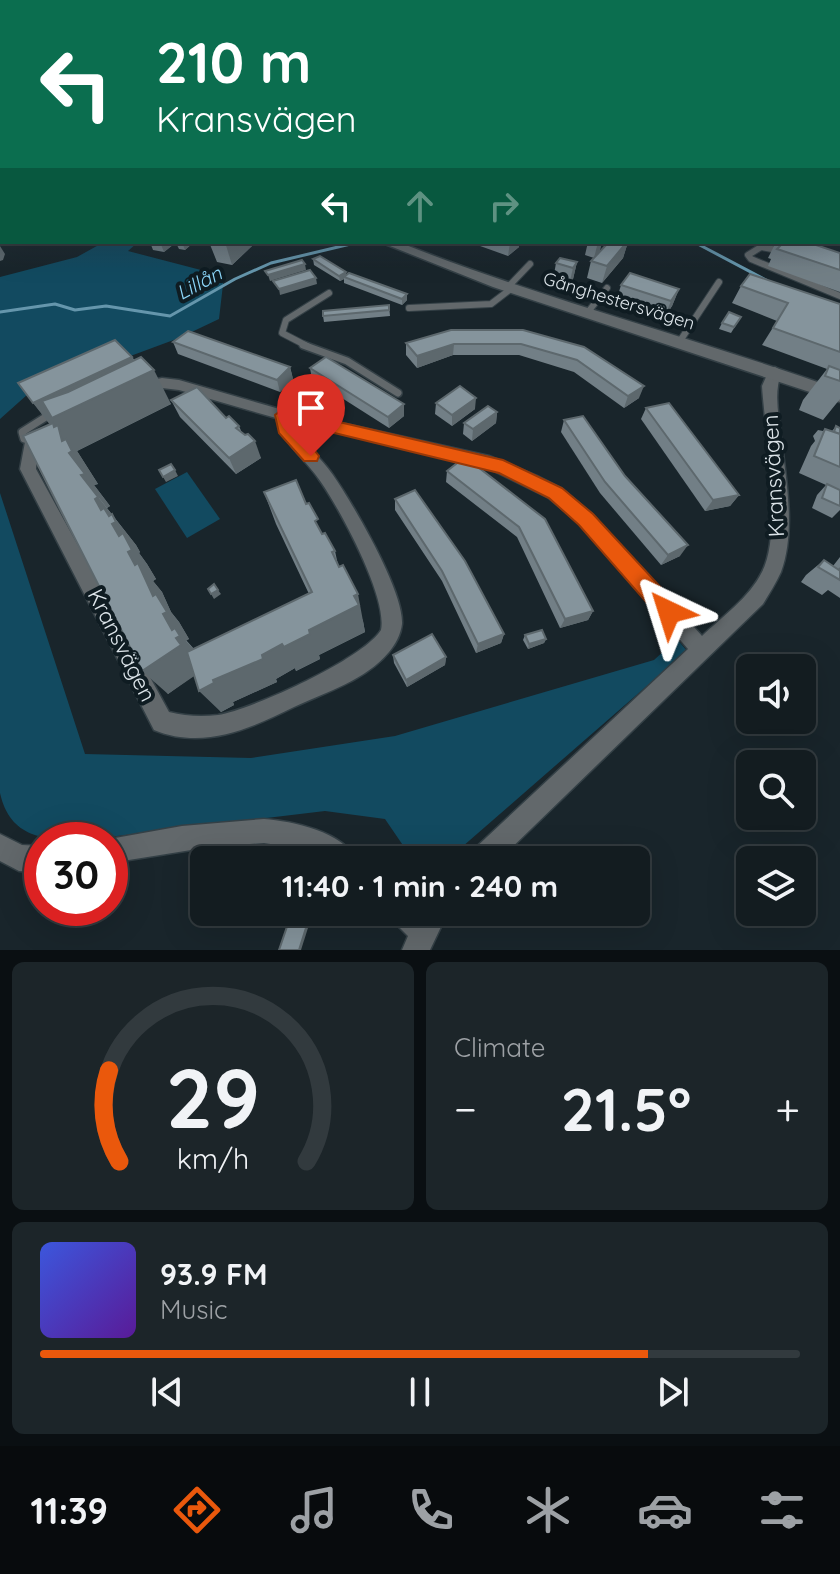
<!DOCTYPE html>
<html lang="en">
<head>
<meta charset="utf-8">
<style>
	:root { --surface:#131c20; --page:#1c2529; --text:#f1f3f6; --muted:#9da1a5; --line:#323a3e; --accent:#ea580c }
	body { margin:0; font-family:Quicksand,sans-serif; background:var(--page); color:var(--text); height:100vh; display:flex; flex-direction:column; font-size:30px; white-space:nowrap }
	* { box-sizing:border-box; margin:0 }
	p { font-size:26px; color:var(--muted) }
	.icon { flex:none; width:44px; height:44px; fill:none; stroke:currentColor; stroke-width:2; stroke-linecap:round; stroke-linejoin:round }
	.map { position:relative; height:950px; overflow:hidden }
	.side { display:flex; flex-direction:column; gap:12px; padding:12px; background:#0a0f12; flex:1 }
	.side>* { flex:none }
	.top-card { position:absolute; left:0px; top:0px; width:840px; height:244px; box-shadow:0 8px 32px #0002,0 0 0 2px var(--line); background:#0b6e4f; color:#fff; overflow:hidden }
	.controls { position:absolute; left:736px; top:654px; display:grid; gap:16px }
	.controls a { display:grid; place-items:center; width:80px; height:80px; border-radius:12px; background:var(--surface); box-shadow:0 8px 32px #0002,0 0 0 2px var(--line); font-size:40px }
	.speed { position:absolute; left:24px; top:822px; display:flex; gap:16px; font-size:40px; font-weight:700; text-align:center }
	.speed>* { display:grid; place-content:center; width:104px; height:104px; border-radius:50%; background:var(--surface); box-shadow:0 8px 32px #0002,0 0 0 2px var(--line); line-height:1 }
	.speed .limit { border:12px solid #d22; background:#fff; color:#111 }
	.pin { position:absolute; display:grid; place-items:center; width:68px; height:68px; color:#fff; margin:-82px -34px; border-radius:50% 50% 50% 0; rotate:-45deg; box-shadow:0 0 8px #0007 }
	.pin .icon { rotate:45deg }
	.me { position:absolute; width:88px; margin:-44px; rotate:319deg; stroke-linejoin:round; filter:drop-shadow(0 0 6px #0008) }
	.turn { display:flex; align-items:center; gap:28px; height:168px; padding:0 24px; font-size:36px }
	.turn .icon { width:104px; height:104px; stroke-width:2.5 }
	.turn b { display:block; font-size:56px; line-height:68px }
	.lanes { display:flex; align-items:center; height:76px; padding:0 24px; background:#0003; justify-content:center; gap:40px; direction:ltr }
	.lanes .off { opacity:.35 }
	.big { font-size:60px; font-weight:700; line-height:1.1 }
	.side .tile { flex:1; display:flex; flex-direction:column; justify-content:center; gap:12px; min-width:0; padding:0 28px; border-radius:12px; background:var(--page) }
	.side .dial { align-items:center; gap:0 }
	.dial svg { height:208px; overflow:visible; fill:none; stroke:var(--line); stroke-width:7; stroke-linecap:round; text-anchor:middle }
	.dial text { fill:var(--text); stroke:none }
	.song { display:flex; align-items:center; gap:24px }
	.cover { width:96px; height:96px; border-radius:12px; background:linear-gradient(135deg,hsl(230 70% 55%),hsl(270 70% 35%)) }
	.played { height:8px; border-radius:4px; background:linear-gradient(90deg,var(--accent) 80%,var(--line) 80%) }
	.keys { display:flex; justify-content:space-around; direction:ltr }
	.heat { display:flex; justify-content:space-between; align-items:center; font-size:44px; direction:ltr }
	.side .tiles { flex:1; display:grid; gap:12px; grid-template-columns:1fr 1fr }
	.tile:last-child { grid-column:span 2 }
	.trip { position:absolute; left:190px; top:846px; width:460px; height:80px; border-radius:12px; background:var(--surface); box-shadow:0 8px 32px #0002,0 0 0 2px var(--line); font-weight:700; line-height:80px; text-align:center }
	.dock { display:flex; height:128px; justify-content:space-around; align-items:center; background:#080b0d; color:var(--muted) }
	.dock .icon { width:56px; height:56px }
	.dock .on { color:var(--accent) }
	.dock b { font-size:36px; color:var(--text) }
	.map>svg:first-child { display:block }
</style>
</head>
<body>
<div class="map">
<svg width="840" height="950" viewBox="0 0 840 950">
	<rect width="100%" height="100%" fill="#19252b"/>
	<g fill="#124a60">
		<path d="M104,242H138L128,251L224,276L219,319L179,338L28,394L0,419V277L77,257Z"/>
		<path d="M187,472L220,519L187,538L155,489Z"/>
		<path d="M0,493L85,754L251,758L395,736L654,660L677,639L687,651L447,860H413L385,819L325,811L84,840C44,840 10,838 0,793Z"/>
	</g>
	<g fill="none" stroke-linecap="round" stroke-linejoin="round">
		<g stroke="#6596ac" stroke-width="3">
			<path d="M694,242L766,280"/>
			<path d="M0,312L55,304L75,310L106,306L170,316L235,279L271,263L359,242"/>
		</g>
		<g stroke="#344046" stroke-width="8">
			<g id="service-far1">
				<path d="M783,251L761,247L748,255L751,259L840,296"/>
				<path d="M508,287L530,264"/>
				<path d="M409,308L491,304L512,288"/>
				<path d="M588,312L607,288"/>
				<path d="M680,341L719,282"/>
				<path d="M309,347L282,333L286,320L329,293"/>
			</g>
		</g>
		<g stroke="#344046" stroke-width="10">
			<g id="service">
				<path d="M303,345L347,361L398,393"/>
				<path d="M31,441L24,439L22,432L52,413"/>
			</g>
		</g>
		<g stroke="#344046" stroke-width="3">
			<g id="minor">
				<path d="M2,170V176L0,177V171Z"/>
				<path d="M775,367L782,371C773,393 779,415 781,437C786,480 796,531 781,572C776,583 769,594 763,604L499,860H468L472,851L688,649L580,524L549,498L486,467L292,422C301,443 321,457 333,475C353,504 404,591 402,624C401,634 395,645 389,652C366,680 326,692 294,707C250,729 203,750 154,730L20,469L25,442L38,431H48L51,435L37,448L36,469L169,712C185,716 201,717 218,715C253,709 363,659 381,630C388,597 338,505 318,478C304,458 283,443 276,418L179,390L162,388L143,391L136,386L138,383L162,378L179,380L283,410L489,456L539,477L561,488L592,514L702,636C723,616 749,598 762,572C783,531 765,433 762,386L770,368Z"/>
				<path d="M264,819C292,821 344,832 356,860H320L303,849L264,843L210,847L110,863V840H104L182,826Z"/>
				<path d="M0,834L22,845L42,846V872L19,871L0,861Z"/>
				<path d="M389,912H448L430,950H402L408,936L393,921Z"/>
			</g>
		</g>
		<g stroke="#344046" stroke-width="3">
			<path id="tertiary" d="M380,242H398C542,299 693,337 840,390V402L493,287Z"/>
		</g>
		<use href="#service-far1" stroke="#62686b" stroke-width="6"/>
		<use href="#service" stroke="#62686b" stroke-width="7"/>
		<use href="#minor" fill="#62686b" fill-rule="evenodd"/>
		<use href="#tertiary" fill="#62686b" fill-rule="evenodd"/>
	</g>
	<g fill="#727f86">
		<path d="M2,220V239H0V221Z"/>
		<path d="M150,242H194L185,250L179,249L177,245L174,244L164,252L153,250Z"/>
		<path d="M209,242H251L252,246L232,265L217,262Z"/>
		<path d="M469,242H519V247L508,256Z"/>
		<path d="M588,242H602L599,253L628,242L623,258L602,283L587,278L591,261L594,258L585,255Z"/>
		<path d="M776,242H807L840,253V292L768,266L771,259L768,258Z"/>
		<path d="M313,259L347,275L407,300L402,305L344,283V279L340,281L314,265Z"/>
		<path d="M577,262L573,279L569,285L553,280L556,263Z"/>
		<path d="M621,285L679,289L672,306L664,318L616,302Z"/>
		<path d="M741,286L840,304V399L823,420L799,410L803,400L827,369L762,345L777,321L732,303Z"/>
		<path d="M389,305L390,316L324,322L323,316Z"/>
		<path d="M741,317L731,333L719,329L722,323Z"/>
		<path d="M451,330L584,347L639,398L624,408L574,372L519,355H453L417,368L406,355V343Z"/>
		<path d="M173,342L290,367L293,379L280,392L178,354Z"/>
		<path d="M132,357L171,404L77,451L98,484L94,485L110,506L107,508L136,545L140,552L139,553L147,564L156,579L153,581L162,592L171,612L179,622L189,639L186,640L194,649L309,594L276,524L264,492L306,504L322,534L335,551L338,565L363,621L365,632L319,655L320,659L296,671L295,668L276,679L277,682L233,702L234,705L221,712L194,675L168,694L50,424L18,383Z"/>
		<path d="M310,368L404,404V416L389,428L312,379Z"/>
		<path d="M171,400L226,418L239,426L242,433L261,458L236,474L180,417Z"/>
		<path d="M436,403L475,409L452,426L435,414Z"/>
		<path d="M646,408L739,495L730,506L705,511L641,419Z"/>
		<path d="M497,412L496,423L472,441L463,434L464,423Z"/>
		<path d="M564,420L680,556L661,565L600,493L561,432Z"/>
		<path d="M836,426L840,428V510L832,518L812,508L817,495L826,485L799,473L811,446L815,441L813,436L818,430L823,431L825,429L832,431Z"/>
		<path d="M465,457L593,611L588,620L560,628L517,537L446,482L447,471Z"/>
		<path d="M395,499L504,634L501,643L476,653L442,581L395,510Z"/>
		<path d="M840,557V598L828,590L822,595L801,582L806,575L824,560L833,566Z"/>
		<path d="M525,635L546,639L544,643L528,649L523,640Z"/>
		<path d="M393,655L446,657L445,665L407,687L394,663Z"/>
	</g>
	<g fill="#5d686d">
		<path d="M2,199V211L0,212V200Z"/>
		<path d="M160,242H174V244L164,252Z"/>
		<path d="M182,242H194L185,250Z"/>
		<path d="M225,242H251L252,246L232,265Z"/>
		<path d="M510,242H519V247L508,256Z"/>
		<path d="M598,242H602L599,254L594,258Z"/>
		<path d="M628,242L623,258L602,283L607,266Z"/>
		<path d="M0,246L5,254L3,260L0,261Z"/>
		<path d="M577,262L573,279L569,285L573,268Z"/>
		<path d="M305,264L306,270L270,281L268,275Z"/>
		<path d="M346,272L347,278L344,277V279L340,281L339,276Z"/>
		<path d="M316,278L317,284L280,295L279,289Z"/>
		<path d="M679,289L672,306L664,318L671,301Z"/>
		<path d="M407,294V300L402,305V299Z"/>
		<path d="M454,344L453,355L417,368V356Z"/>
		<path d="M132,357L142,376L154,370L171,404L77,451L98,484L94,485L110,506L107,508L81,475L69,453L51,426L33,403Z"/>
		<path d="M290,367L293,379L280,392L277,380Z"/>
		<path d="M644,386L639,398L624,408L628,396Z"/>
		<path d="M476,398L475,409L452,426V415Z"/>
		<path d="M404,404V416L389,428L388,417Z"/>
		<path d="M497,412L496,423L472,441L473,429Z"/>
		<path d="M255,441L261,458L236,474L229,458Z"/>
		<path d="M175,470L178,476L166,482L163,477Z"/>
		<path d="M739,495L730,506L705,511L713,500Z"/>
		<path d="M98,497L136,545L140,552L139,553L147,564L156,579L153,581L162,592L171,612L179,622L189,639L186,641L197,653L203,670L168,694L142,671L172,630L135,565L101,510L95,499Z"/>
		<path d="M688,545L680,556L661,565L668,555Z"/>
		<path d="M218,590L221,594L214,599L211,594Z"/>
		<path d="M358,594L365,632L319,655L320,659L296,671L295,668L276,679L277,682L233,702L234,705L221,712L199,691L213,680L309,630Z"/>
		<path d="M593,611L588,620L560,628L565,619Z"/>
		<path d="M504,634L501,643L476,653L478,644Z"/>
		<path d="M546,639L544,643L528,649L529,644Z"/>
		<path d="M446,657L445,665L407,687L406,680Z"/>
		<path d="M311,912H313L301,950H299Z"/>
	</g>
	<g fill="#85949c" stroke="#5d686d" stroke-width="2">
		<path d="M609,242H627L607,266L591,261Z"/>
		<path d="M779,242H807L840,253V270L777,249L783,243Z"/>
		<path d="M320,256L346,272L339,276L313,259Z"/>
		<path d="M560,258L577,262L573,268L556,263Z"/>
		<path d="M302,260L305,264L268,275L265,271Z"/>
		<path d="M310,270L316,278L279,289L273,281Z"/>
		<path d="M349,273L407,294L402,299L344,277Z"/>
		<path d="M630,273L679,289L671,301L621,285Z"/>
		<path d="M750,274L840,304V352L773,328L788,303L741,286Z"/>
		<path d="M389,305V310L323,316V311Z"/>
		<path d="M729,312L741,317L734,327L722,323Z"/>
		<path d="M451,330H523L584,347L644,386L628,396L577,360L521,344H454L417,356L406,343Z"/>
		<path d="M188,331L290,367L277,380L173,342Z"/>
		<path d="M115,340L132,357L33,403L18,383Z"/>
		<path d="M141,357L154,370L52,418L42,401L68,392Z"/>
		<path d="M326,357L404,404L388,417L310,368Z"/>
		<path d="M829,366L840,370V381L825,376Z"/>
		<path d="M460,386L476,398L452,415L436,403Z"/>
		<path d="M197,387L226,418L229,416L239,426L236,428L245,435L248,434L255,441L229,458L171,400Z"/>
		<path d="M669,403L739,495L713,500L646,408Z"/>
		<path d="M488,406L497,412L473,429L464,423Z"/>
		<path d="M583,416L625,476L688,545L668,555L605,482L564,420Z"/>
		<path d="M53,423L54,427L58,425L62,441L66,439L72,451L69,453L85,474L81,475L98,497L95,499L101,510L104,508L109,516L112,514L116,522L112,524L119,536L123,533L132,550L128,552L135,565L138,563L153,596L156,594L167,612L163,614L172,630L175,628L180,636L176,638L181,645L142,671L23,436Z"/>
		<path d="M836,426L840,428V434L834,432Z"/>
		<path d="M825,429L840,434V467L814,456Z"/>
		<path d="M465,457L545,519L593,611L565,619L519,527L447,471Z"/>
		<path d="M171,464L175,470L163,477L159,470Z"/>
		<path d="M296,480L306,504L309,503L318,519L315,521L322,534L325,533L335,551L332,552L339,567L343,565L358,594L354,596L359,605L309,630L310,634L284,647L282,644L262,655L263,659L213,680L214,683L199,691L187,652L312,592L264,492Z"/>
		<path d="M827,484L840,490V506L822,498Z"/>
		<path d="M415,490L465,561L504,634L478,644L442,571L395,499Z"/>
		<path d="M824,560L839,570L840,568V580L818,567Z"/>
		<path d="M214,584L218,590L211,594L208,589Z"/>
		<path d="M542,630L546,639L529,644L525,635Z"/>
		<path d="M432,634L446,657L406,680L393,655Z"/>
		<path d="M292,912H311L299,950H279Z"/>
	</g>
	<linearGradient id="sky" x2="0" y2="1"><stop stop-color="#0e1418"/><stop offset="0.5" stop-color="#384655"/><stop offset="1" stop-color="#384655" stop-opacity="0"/></linearGradient>
	<rect width="840" height="268" fill="url(#sky)"/>
	<path fill="#ea580c" stroke="#983908" stroke-width="2" d="M283,409L503,460L562,488L593,514L677,605L680,612L677,619L669,622L661,619L579,525L549,498L499,473L293,423L319,456L317,461H304L279,433L275,415Z"/>
	<g text-anchor="middle" stroke-width="8" stroke-linejoin="round" paint-order="stroke">
		<g font-size="18" fill="#dde5ea" stroke="#0f1c22">
			<text transform="translate(619 301) rotate(17)" y="6">Gånghestersvägen</text>
		</g>
		<g font-size="20" font-style="italic" fill="#8dd7fb" stroke="#0f1c22">
			<text transform="translate(199 283) rotate(-28)" y="7">Lillån</text>
		</g>
		<g font-size="22" fill="#dde5ea" stroke="#0f1c22">
			<text transform="translate(773 476) rotate(-93)" y="8">Kransvägen</text>
			<text transform="translate(122 645) rotate(63)" y="8">Kransvägen</text>
		</g>
	</g>
</svg>
<div class="controls">
<a><svg class="icon" aria-label="sound" viewBox="0 0 24 24"><path d="M4 9h4l5-4v14l-5-4H4zM17 9q2 3 0 6"/></svg></a>
<a><svg class="icon" aria-label="search" viewBox="0 0 24 24"><circle cx="10" cy="10" r="6"/><path d="M15 15l6 6"/></svg></a>
<a><svg class="icon" aria-label="layers" viewBox="0 0 24 24"><path d="M12 4l9 5-9 5-9-5zM3 14l9 5 9-5"/></svg></a>
</div>
<div class="speed"><div class="limit">30</div></div>
<div class="pin" style="left:311px;top:456px;background:#d93025"><svg class="icon" aria-label="arrive" viewBox="0 0 24 24"><path d="M6 21V4h12l-3 4 3 4H6"/></svg></div>
<svg class="me" style="left:669px;top:612px" viewBox="-20 -20 40 40"><path d="M0-17L14 15 0 8-14 15z" fill="#ea580c" stroke="#fff" stroke-width="4"/></svg>
<div class="trip">11:40 · 1 min · 240 m</div>
<div class="top-card">
<div class="turn"><svg class="icon" aria-label="left" viewBox="0 0 24 24"><path d="M17 20v-9H6M10 6l-5 5 5 5"/></svg><div><b>210 m</b>Kransvägen</div></div>
<div class="lanes"><svg class="icon" aria-label="left" viewBox="0 0 24 24"><path d="M17 20v-9H6M10 6l-5 5 5 5"/></svg><svg class="icon off" aria-label="ahead" viewBox="0 0 24 24"><path d="M12 20V5M6 11l6-6 6 6"/></svg><svg class="icon off" aria-label="right" viewBox="0 0 24 24"><path d="M7 20v-9h11M14 6l5 5-5 5"/></svg></div>
</div>
</div>
<section class="side">
<div class="tiles">
<div class="tile dial"><svg viewBox="0 0 100 80">
<path d="M14 69A42 42 0 1 1 86 69"/>
<path d="M14 69A42 42 0 0 1 10 34" stroke="#ea580c"/>
<text x="50" y="56" font-size="32" font-weight="700">29</text>
<text x="50" y="72" font-size="11">km/h</text>
</svg></div>
<div class="tile"><p>Climate</p>
<div class="heat"><a>−</a><b class="big">21.5°</b><a>+</a></div>
</div>
<div class="tile">
<div class="song"><i class="cover"></i><div><b>93.9 FM</b><p>Music</p></div></div>
<div class="played"></div>
<div class="keys"><svg class="icon" aria-label="previous" viewBox="0 0 24 24"><path d="M18 5L8 12l10 7zM5 5v14"/></svg><svg class="icon" aria-label="pause" viewBox="0 0 24 24"><path d="M8 5v14M16 5v14"/></svg><svg class="icon" aria-label="next" viewBox="0 0 24 24"><path d="M6 5l10 7-10 7zM19 5v14"/></svg></div>
</div>
</div>
</section>
<nav class="dock">
<b>11:39</b>
<svg class="icon on" aria-label="directions" viewBox="0 0 24 24"><path d="M12 3l9 9-9 9-9-9zM9 14v-3h6M13 9l2 2-2 2"/></svg>
<svg class="icon" aria-label="music" viewBox="0 0 24 24"><path d="M9 18V5l10-2v13"/><circle cx="6" cy="18" r="3"/><circle cx="16" cy="16" r="3"/></svg>
<svg class="icon" aria-label="phone" viewBox="0 0 24 24"><path d="M5 4h4l2 5-3 2q2 4 5 5l2-3 5 2v4C11 20 4 13 5 4z"/></svg>
<svg class="icon" aria-label="climate" viewBox="0 0 24 24"><path d="M12 3v18M4 7l16 10M4 17L20 7"/></svg>
<svg class="icon" aria-label="car" viewBox="0 0 24 24"><path d="M5 17H2v-5l4-1 3-4h7l3 4 3 1v5h-3M9 17h6M6 11h13"/><circle cx="7" cy="17" r="2"/><circle cx="17" cy="17" r="2"/></svg>
<svg class="icon" aria-label="filters" viewBox="0 0 24 24"><path d="M4 7h16M4 17h16"/><circle cx="9" cy="7" r="2"/><circle cx="15" cy="17" r="2"/></svg>
</nav>
</body>
</html>
